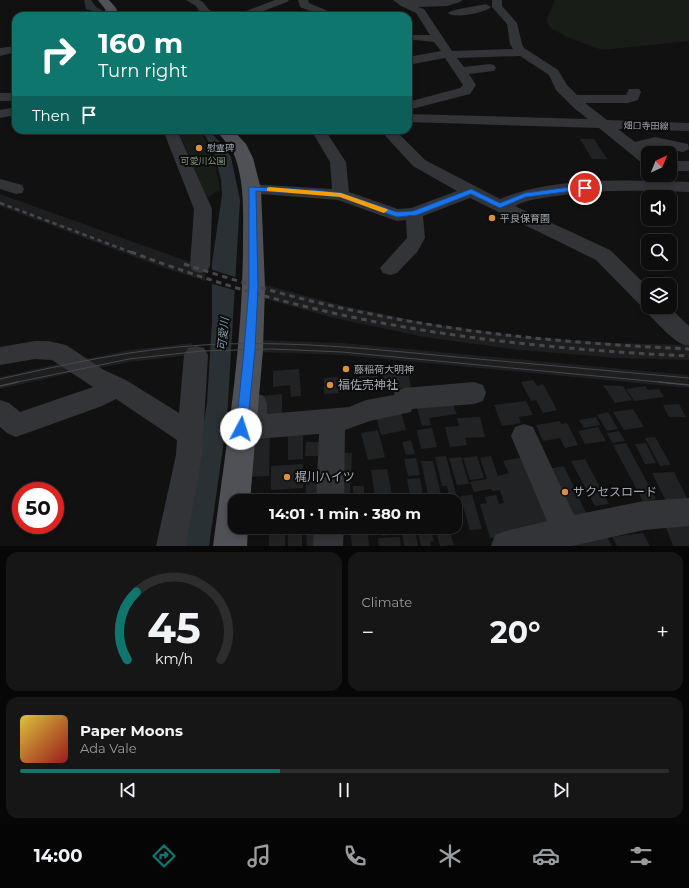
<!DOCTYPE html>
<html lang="en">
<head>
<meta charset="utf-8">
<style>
	:root { --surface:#0d0d0e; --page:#161617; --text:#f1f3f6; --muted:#9a9c9e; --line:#2d2d2e; --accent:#0f766e }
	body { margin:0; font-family:Montserrat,"Noto Sans JP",sans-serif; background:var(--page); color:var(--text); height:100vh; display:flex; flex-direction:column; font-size:15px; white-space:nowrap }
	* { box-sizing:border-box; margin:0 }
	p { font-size:13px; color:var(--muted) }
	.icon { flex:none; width:22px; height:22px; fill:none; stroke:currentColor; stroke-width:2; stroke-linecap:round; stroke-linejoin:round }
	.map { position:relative; height:546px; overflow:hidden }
	.panel { display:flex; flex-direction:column; gap:6px; padding:6px; background:#070708; flex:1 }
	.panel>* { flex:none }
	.hud { position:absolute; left:12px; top:12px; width:400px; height:122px; border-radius:12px; box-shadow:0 2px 6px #0003,0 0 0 1px var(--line); background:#0f766e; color:#fff; overflow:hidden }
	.needle { width:26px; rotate:43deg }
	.fabs { position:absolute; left:641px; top:146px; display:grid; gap:8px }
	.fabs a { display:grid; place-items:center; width:36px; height:36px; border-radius:8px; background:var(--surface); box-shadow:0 2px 6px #0003,0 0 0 1px var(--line); font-size:20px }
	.speed { position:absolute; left:12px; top:482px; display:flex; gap:8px; font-size:20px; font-weight:700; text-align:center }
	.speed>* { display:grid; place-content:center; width:52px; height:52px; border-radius:50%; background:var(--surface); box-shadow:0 2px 6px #0003,0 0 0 1px var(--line); line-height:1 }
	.speed .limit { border:6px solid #d22; background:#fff; color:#111 }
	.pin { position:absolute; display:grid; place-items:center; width:34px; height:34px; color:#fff; margin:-17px; border:2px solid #fff; border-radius:50%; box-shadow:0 1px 4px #0007 }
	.me { position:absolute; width:44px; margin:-22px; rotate:5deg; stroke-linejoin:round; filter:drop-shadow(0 0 3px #0008) }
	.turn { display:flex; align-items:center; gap:14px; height:84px; padding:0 20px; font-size:18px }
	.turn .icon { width:52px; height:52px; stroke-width:2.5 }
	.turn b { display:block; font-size:28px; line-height:34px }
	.then { display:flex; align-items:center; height:38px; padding:0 20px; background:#0003; gap:8px; font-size:15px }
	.big { font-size:30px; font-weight:700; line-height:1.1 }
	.panel .widget { flex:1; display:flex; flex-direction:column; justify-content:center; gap:6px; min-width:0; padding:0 14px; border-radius:12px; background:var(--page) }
	.panel .dial { align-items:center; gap:0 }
	.dial svg { height:104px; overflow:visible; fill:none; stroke:var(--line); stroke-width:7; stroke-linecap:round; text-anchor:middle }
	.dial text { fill:var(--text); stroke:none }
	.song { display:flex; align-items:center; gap:12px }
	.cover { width:48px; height:48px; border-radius:6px; background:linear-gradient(135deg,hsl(50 70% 55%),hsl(0 70% 35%)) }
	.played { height:4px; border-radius:2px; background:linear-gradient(90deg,var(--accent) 40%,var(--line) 40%) }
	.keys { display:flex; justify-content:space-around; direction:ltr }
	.heat { display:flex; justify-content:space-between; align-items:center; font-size:22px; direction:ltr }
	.panel .tiles { flex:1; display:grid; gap:6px; grid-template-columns:1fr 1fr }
	.widget:last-child { grid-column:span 2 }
	.trip { position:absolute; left:228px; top:494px; width:234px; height:40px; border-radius:12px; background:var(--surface); box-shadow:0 2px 6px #0003,0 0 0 1px var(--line); font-weight:700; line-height:40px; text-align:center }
	.menu { display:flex; height:64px; justify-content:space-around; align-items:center; background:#050506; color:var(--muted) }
	.menu .icon { width:28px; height:28px }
	.menu .selected { color:var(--accent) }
	.menu b { font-size:18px; color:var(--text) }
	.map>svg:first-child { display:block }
</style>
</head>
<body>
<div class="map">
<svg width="689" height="546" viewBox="0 0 689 546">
	<rect width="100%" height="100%" fill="#111112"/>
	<g fill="#1d1e1f">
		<path d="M0,194L206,268L205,281L161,267L0,206Z"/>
		<path d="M243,279L340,305L426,323L518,336L613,343L689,345V360L618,358L520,350L424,337L334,318L241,292Z"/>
		<path d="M258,340L343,343L688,375L689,388L342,355L256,352Z"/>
		<path d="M192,343L191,355L129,362L97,368L84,359L130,350Z"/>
		<path d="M62,363L75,372L0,389V377Z"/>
	</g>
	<g fill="#181d18">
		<path d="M555,0H689V41L602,50L567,37L552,29L546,21Z"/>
		<path d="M178,130H198C213,146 216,169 220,190L207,198Z"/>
	</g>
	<g fill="#293135">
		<path d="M84,0H91L96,7L107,13L108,16H100V13L86,9Z"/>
		<path d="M199,130H208L220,142L231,157L240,200L227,419L209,546H184L207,403L212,322V263L222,195L221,180L215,156L206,137Z"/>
	</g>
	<path fill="#111112" d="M210,269L238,278L237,291L210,283Z"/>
	<g fill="#212223">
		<path d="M580,139H594L607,159H592Z"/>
		<path d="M299,369L301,396L291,397L290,385L273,387V371Z"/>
		<path d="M377,369L379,384L360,385L358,370Z"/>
		<path d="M408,371L411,388L384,389L382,373Z"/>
		<path d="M338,377L339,393L324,394V378Z"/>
		<path d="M533,380L537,386L543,384L557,410L543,413L536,400L531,401L521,382Z"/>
		<path d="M603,385L623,386L632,400L615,403Z"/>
		<path d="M645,386L648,390L659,389L664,397L634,401L626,389Z"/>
		<path d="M282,394V416L262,417V396Z"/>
		<path d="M526,401L533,415L519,417L521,423L502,426L494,405Z"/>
		<path d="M452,402L457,414L429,418L431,425L422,426L416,404Z"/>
		<path d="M679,404L686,417H669L663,405Z"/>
		<path d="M633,409L644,427L624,430L613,412Z"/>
		<path d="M401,412L406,430L381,435L376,416Z"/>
		<path d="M608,412L618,429L607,431L597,415Z"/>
		<path d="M480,417L485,437L465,438L467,445L450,447L445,427L459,426L457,418Z"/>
		<path d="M596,417L600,425L584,428L579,420Z"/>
		<path d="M560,421L561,424L567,423L578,445L565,448L560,438L543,441L536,425Z"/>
		<path d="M598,427L606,441L585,444L578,431Z"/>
		<path d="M432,428L437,447L421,449L417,430Z"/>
		<path d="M378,430L385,457L368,460L361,433Z"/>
		<path d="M619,431L625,441L612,443L607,433Z"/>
		<path d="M270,432L269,476L250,477L253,433Z"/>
		<path d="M303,432V459L288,460V433Z"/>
		<path d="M655,437L671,465L660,466L645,438Z"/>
		<path d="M411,440L415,454L406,455L402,442Z"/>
		<path d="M306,442H323L322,456H305Z"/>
		<path d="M626,443L656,499L643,501L613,445Z"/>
		<path d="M646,443L656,463L645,464L635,444Z"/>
		<path d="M336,453H352L351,477H335Z"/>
		<path d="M446,456L462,516L455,517V501H446L445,497L449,496L447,486H442L435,457Z"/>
		<path d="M477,456L484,478L470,480L463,458Z"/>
		<path d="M491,456L498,476L509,473L503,461L528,456L559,522L509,536L490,538L480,504L487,503L485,497L496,495L499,504L504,503L500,490L492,491L491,489L474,492L470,482L487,479L480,458Z"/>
		<path d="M461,457L469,484L457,485L449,458Z"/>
		<path d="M416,458L420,475L408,476L404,459Z"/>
		<path d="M585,459L609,504L595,506L571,461Z"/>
		<path d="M421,461H433L442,499L429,500Z"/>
		<path d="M303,464V488L271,490V466Z"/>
		<path d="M564,466L587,515L565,519L543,470Z"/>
		<path d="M387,469L392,495L375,497L371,470Z"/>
		<path d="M307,472H317V485L327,486V501H305Z"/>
		<path d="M674,472L689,502L667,503L652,473Z"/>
		<path d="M420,478L424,501H411L407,479Z"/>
		<path d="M333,479H350V495L334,496Z"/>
		<rect x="353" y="486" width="11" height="15"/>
		<path d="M472,495L482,529L470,530L460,496Z"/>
		<path d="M665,525H689V546H673Z"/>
		<rect x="269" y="527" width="16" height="19"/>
		<rect x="288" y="527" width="14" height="19"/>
		<path d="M306,527H324L325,546H307Z"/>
		<path d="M350,527H367L369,546H352Z"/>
		<path d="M381,527H398L399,533L382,536Z"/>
		<path d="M401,527H414L418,546H404Z"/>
		<path d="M417,527H430L434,541L430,542L431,546H421Z"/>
		<path d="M435,527H448L454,545L440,546Z"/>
		<path d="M643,533L650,546H617L612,537Z"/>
		<path d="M606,535L612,546H574L573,543Z"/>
		<path d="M400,537L401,546H379L378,538Z"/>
	</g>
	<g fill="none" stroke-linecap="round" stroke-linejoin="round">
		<g fill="#333437" fill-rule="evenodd">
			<path d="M186,0H199L203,2L209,10L221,14L222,16H207L201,14L196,6Z"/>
			<path d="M275,0H289L287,2L251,16H237L238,14Z"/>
			<path d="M298,0H308L309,3L335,14L336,16H322L300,7Z"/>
			<path d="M393,0H462L460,2L447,6L418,7L424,9L452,51L513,49L510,44L507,24L492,7V0H502V6L517,23L522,44L524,48L558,70L567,85L577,95H626L629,89H639L641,92L638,100L628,103H585L607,120L689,123V131L618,129L635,142L655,137L688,144L689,149L683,152L655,147L644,149L649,153L648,165L642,163L599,128L408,122V114L588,119L574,108L556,90L549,75L520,56L457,58L464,67L490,64L494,65L496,68L494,71L469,74L476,85L470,94L408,110V102L460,88L463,85L445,58L408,65V57L441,51L434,42L416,40L408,41V35H430L416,13L401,6Z"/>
			<path d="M486,4L491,7C486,13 453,19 448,13C452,9 478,6 486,4Z"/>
			<path d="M16,46V52L0,56V48Z"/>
			<rect x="0" y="93" width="16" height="8"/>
			<path d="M16,107V115L0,118V110Z"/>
			<path d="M163,130H177L212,209L210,266L207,271L200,273L193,271L190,266L194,209Z"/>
			<path d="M311,130H325L346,162L349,192L398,209L411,208L457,191L413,166L380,130H395L425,160L500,199C554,176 631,180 689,182V192C647,191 605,189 563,195C545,198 531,198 515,206L610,250L648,287V307H669L689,326V345C678,348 656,321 647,313L645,307L641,306L596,260L470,198L423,216L425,238L417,252L397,273L390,275L383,273L380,268L407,238L406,220L397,221L391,219L338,200L246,193L244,189L246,185L252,184L332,189L330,162Z"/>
			<rect x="670" y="161" width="19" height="10"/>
			<path d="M0,179L22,185L24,189L22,193L16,194L0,189Z"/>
			<path d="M35,341H48L66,345L104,370L126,380L179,413L184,355L188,348L196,346L204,348L208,355L202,455L186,546H156L176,455L177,440L116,399L102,406L16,437L7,433L0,427V400L9,403L20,412L93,387L52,360L35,359L0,365V347Z"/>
			<path d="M474,382L483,385L486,393L483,401L474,404L412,409L411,412L370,421L345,430L344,501H316L319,434L253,439L244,435C238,423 241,408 246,396L255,393L264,396L267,404V414L349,407L366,400L394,395L395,391L404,388Z"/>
			<path d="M524,424L533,427L574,515L644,501L689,498V526L644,530L572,546H491L495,535L506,531L547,521L511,436L515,427Z"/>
			<path d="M314,527H344L343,546H313Z"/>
		</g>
		<g fill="#4f5156" fill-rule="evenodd">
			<path d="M98,0H109L116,8L119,16H107L105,9Z"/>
			<path d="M216,130H233L246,144L253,158L261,189L265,287L263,350L250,501H235V527H248L247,546H213C226,446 243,345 243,244C243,215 245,185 235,157C230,144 223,140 216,130Z"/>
		</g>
		<g stroke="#46484c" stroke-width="1">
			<path d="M0,379C67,364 134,349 203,345C287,340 372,349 456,357C534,364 612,371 689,378"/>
			<path d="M13,383L129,359L202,351L272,349L342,352L670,383"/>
		</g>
		<g stroke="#46484c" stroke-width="1.5">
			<path d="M659,382L689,385"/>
			<path d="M0,386L18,382"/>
		</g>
		<path stroke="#46484c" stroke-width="2.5" stroke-dasharray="4.5 3.5" stroke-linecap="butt" d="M0,203L133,253"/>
		<g stroke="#46484c" stroke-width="3" stroke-dasharray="5.5 4.5" stroke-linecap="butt">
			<path d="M131,252C187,273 245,292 303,306C430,337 559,350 689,356"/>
			<path d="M184,264C245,284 307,302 371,314C476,335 582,344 689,349"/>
		</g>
	</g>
	<path fill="#1a73e8" stroke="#114b97" d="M585,185L589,188L588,189L526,197L500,208L471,194L417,215L397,217L340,197L316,194L256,191L258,287L255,350L247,429L246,433L241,435L237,433L236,429L244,350L249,287V187L316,190L341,193L397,212L413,211L471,189L500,203L525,193Z"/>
	<path fill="#f59e0b" d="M269,187L341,193L387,209L388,210L384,213L381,212L340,197L267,191V188Z"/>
	<g fill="#dc903f" stroke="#0c0c0d" stroke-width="1.5">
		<circle cx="199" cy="148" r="4"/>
		<circle cx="492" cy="218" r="4"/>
		<circle cx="346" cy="369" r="4"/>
		<circle cx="330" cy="385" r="4"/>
		<circle cx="287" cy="477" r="4"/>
		<circle cx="565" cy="492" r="4"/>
	</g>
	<g text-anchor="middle" stroke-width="4" stroke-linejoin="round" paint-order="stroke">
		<g font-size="9" fill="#a4aab2" stroke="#0c0c0d">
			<text transform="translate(646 126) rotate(1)" y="3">畑口寺田線</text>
		</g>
		<g font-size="9" fill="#a4aab2" stroke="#0c0c0d" text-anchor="start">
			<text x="207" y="151">慰霊碑</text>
		</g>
		<g font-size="9" fill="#809b7d" stroke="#0c0c0d">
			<text x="203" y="164">可愛川公園</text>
		</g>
		<g font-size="10" fill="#a4aab2" stroke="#0c0c0d" text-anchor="start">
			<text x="500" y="222">平良保育園</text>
			<text x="354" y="373">藤稲荷大明神</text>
		</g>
		<g font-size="11" font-style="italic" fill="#7e9ca9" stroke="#0c0c0d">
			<text transform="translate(223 334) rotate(-84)" y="4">可愛川</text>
		</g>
		<g font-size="12" fill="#a4aab2" stroke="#0c0c0d" text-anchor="start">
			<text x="338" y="389">福佐売神社</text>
			<text x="295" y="481">梶川ハイツ</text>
			<text x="573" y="496">サクセスロード</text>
		</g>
	</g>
</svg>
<div class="fabs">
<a><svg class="needle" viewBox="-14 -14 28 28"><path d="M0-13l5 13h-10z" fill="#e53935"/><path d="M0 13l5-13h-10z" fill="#9a9c9e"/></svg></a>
<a><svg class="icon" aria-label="sound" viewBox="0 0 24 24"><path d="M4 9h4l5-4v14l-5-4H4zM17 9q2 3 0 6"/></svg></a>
<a><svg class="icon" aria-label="search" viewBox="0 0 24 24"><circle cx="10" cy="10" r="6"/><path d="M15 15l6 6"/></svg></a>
<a><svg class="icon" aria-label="layers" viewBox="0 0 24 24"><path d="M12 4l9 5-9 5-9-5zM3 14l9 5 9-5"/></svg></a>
</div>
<div class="speed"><div class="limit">50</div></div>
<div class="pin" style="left:585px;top:188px;background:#d93025"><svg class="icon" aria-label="arrive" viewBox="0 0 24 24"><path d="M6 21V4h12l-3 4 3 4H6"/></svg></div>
<svg class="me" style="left:241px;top:429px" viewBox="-20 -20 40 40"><circle r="19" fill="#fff"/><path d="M0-13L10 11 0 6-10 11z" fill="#1a73e8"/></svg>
<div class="trip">14:01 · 1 min · 380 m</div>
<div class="hud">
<div class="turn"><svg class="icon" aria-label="right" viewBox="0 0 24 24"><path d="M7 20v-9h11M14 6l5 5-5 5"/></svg><div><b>160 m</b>Turn right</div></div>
<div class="then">Then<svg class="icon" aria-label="arrive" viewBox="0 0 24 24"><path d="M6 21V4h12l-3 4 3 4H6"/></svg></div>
</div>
</div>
<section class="panel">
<div class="tiles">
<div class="widget dial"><svg viewBox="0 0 100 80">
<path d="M14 69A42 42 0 1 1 86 69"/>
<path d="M14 69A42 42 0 0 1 21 17" stroke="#0f766e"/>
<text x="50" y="56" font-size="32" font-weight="700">45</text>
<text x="50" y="72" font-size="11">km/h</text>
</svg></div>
<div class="widget"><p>Climate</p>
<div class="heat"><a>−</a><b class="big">20°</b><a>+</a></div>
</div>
<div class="widget">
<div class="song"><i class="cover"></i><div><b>Paper Moons</b><p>Ada Vale</p></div></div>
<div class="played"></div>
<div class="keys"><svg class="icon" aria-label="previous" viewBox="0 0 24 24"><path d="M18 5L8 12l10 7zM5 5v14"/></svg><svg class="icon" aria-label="pause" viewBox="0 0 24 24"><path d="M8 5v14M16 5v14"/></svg><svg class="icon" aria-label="next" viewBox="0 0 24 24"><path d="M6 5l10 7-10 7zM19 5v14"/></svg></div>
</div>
</div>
</section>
<nav class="menu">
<b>14:00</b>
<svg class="icon selected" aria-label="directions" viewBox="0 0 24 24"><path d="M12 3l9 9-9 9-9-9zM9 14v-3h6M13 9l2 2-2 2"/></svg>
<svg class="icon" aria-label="music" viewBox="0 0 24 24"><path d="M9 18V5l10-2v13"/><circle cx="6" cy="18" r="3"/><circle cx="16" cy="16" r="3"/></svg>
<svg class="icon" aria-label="phone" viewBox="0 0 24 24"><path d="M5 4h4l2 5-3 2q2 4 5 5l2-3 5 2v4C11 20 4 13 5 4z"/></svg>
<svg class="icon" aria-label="climate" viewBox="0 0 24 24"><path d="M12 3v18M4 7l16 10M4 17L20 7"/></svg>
<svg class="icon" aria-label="car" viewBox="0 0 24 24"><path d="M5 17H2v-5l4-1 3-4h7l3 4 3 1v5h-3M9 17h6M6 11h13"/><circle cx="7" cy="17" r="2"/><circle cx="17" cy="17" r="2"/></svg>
<svg class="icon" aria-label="filters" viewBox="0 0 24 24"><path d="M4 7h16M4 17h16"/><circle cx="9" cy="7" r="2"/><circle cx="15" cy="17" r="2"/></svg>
</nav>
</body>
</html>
